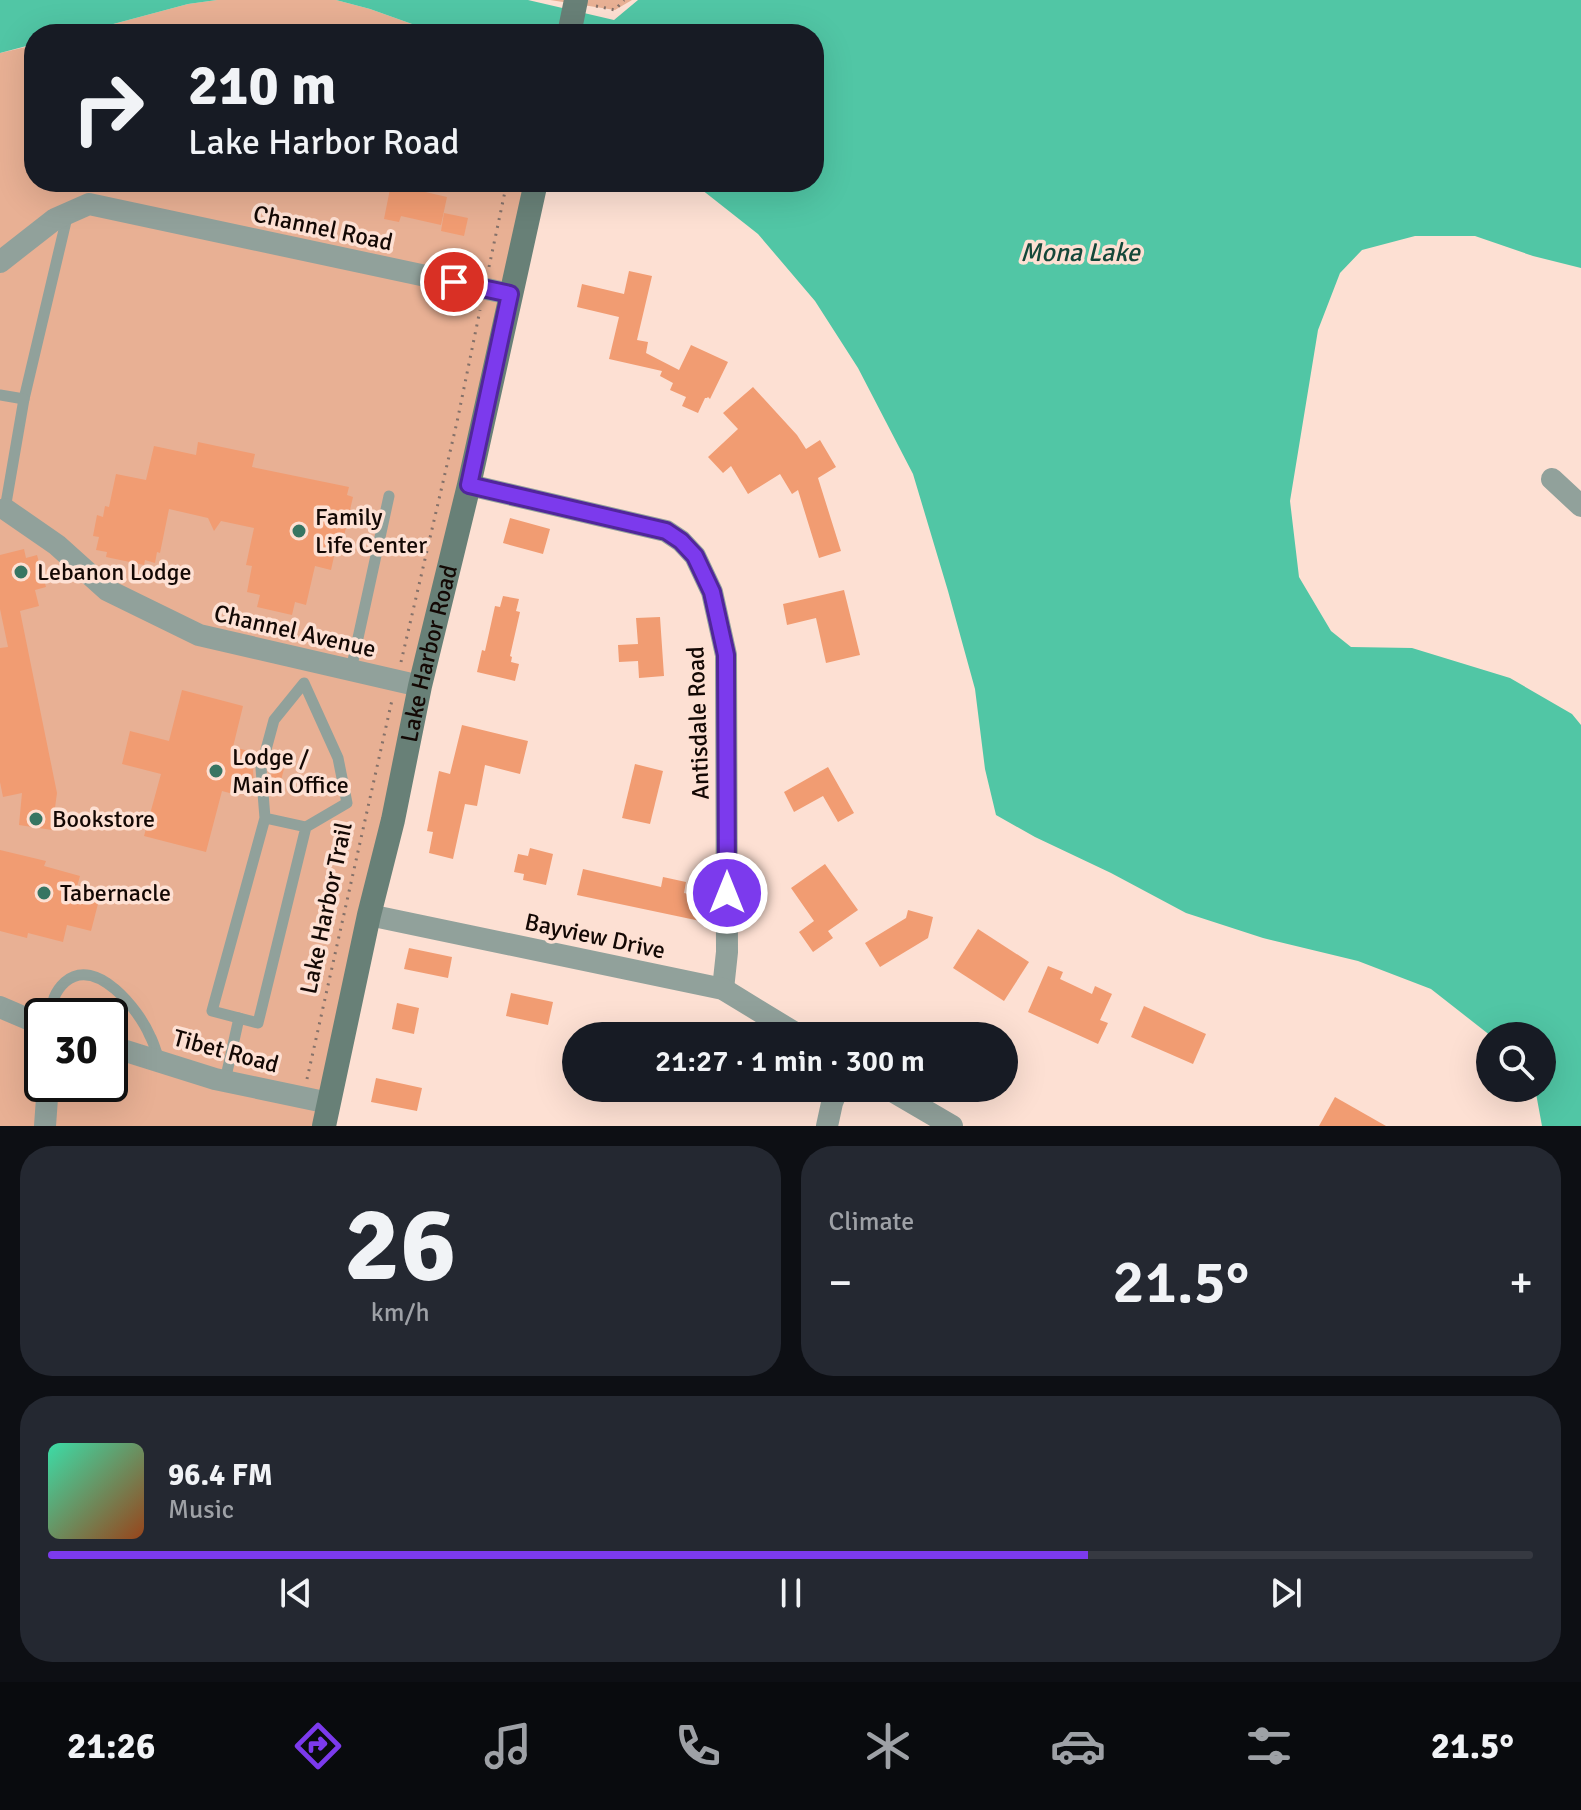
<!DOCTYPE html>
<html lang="en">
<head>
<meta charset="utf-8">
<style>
	:root { --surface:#171b24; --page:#242831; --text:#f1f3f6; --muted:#9ea1a6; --line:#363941; --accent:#7c3aed }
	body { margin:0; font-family:Signika,sans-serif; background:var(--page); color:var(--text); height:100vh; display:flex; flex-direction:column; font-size:30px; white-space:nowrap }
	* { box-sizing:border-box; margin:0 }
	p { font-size:26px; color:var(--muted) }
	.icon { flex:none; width:44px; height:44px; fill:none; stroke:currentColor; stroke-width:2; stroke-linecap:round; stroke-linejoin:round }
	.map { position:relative; height:1126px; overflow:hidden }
	.side { display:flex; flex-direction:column; gap:20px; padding:20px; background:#0d0f14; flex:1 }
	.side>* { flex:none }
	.top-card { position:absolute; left:24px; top:24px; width:800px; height:168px; border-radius:32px; box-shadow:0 8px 32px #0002; background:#171b24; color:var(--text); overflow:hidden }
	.tools { position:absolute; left:1476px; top:1022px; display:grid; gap:16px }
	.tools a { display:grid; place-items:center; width:80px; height:80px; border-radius:50%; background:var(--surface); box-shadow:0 8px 32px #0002; font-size:40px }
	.speed { position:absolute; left:24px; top:998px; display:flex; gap:16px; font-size:40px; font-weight:700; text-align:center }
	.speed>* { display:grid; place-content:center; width:104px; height:104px; border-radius:50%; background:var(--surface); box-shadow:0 8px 32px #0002; line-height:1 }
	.speed .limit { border:4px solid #111; border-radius:12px; background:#fff; color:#111 }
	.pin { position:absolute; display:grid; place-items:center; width:68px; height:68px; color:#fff; margin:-34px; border:4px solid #fff; border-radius:50%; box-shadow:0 2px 8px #0007 }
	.me { position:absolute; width:88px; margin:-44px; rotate:0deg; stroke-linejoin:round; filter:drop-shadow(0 0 6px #0008) }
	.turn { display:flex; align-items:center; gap:28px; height:168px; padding:0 32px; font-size:36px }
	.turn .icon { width:104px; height:104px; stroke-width:2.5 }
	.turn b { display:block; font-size:56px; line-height:68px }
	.big { font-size:60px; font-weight:600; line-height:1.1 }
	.side .card { flex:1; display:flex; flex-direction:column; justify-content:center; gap:12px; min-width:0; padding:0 28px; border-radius:32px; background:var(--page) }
	.side .dial { align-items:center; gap:0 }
	.dial b { font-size:104px; line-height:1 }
	.song { display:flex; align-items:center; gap:24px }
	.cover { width:96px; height:96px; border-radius:12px; background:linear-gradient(135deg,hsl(160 70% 55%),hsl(20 70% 35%)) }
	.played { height:8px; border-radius:4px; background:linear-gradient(90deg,var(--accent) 70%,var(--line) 70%) }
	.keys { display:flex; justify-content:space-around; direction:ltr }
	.heat { display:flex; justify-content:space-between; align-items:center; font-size:44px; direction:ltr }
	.side .tiles { flex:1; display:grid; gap:20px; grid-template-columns:1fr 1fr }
	.card:last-child { grid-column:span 2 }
	.trip { position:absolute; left:562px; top:1022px; width:456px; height:80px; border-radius:40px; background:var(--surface); box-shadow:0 8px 32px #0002; font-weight:600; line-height:80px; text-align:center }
	.dock { display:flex; height:128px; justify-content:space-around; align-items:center; background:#090b0e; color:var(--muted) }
	.dock .icon { width:56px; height:56px }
	.dock .selected { color:var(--accent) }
	.dock b { font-size:36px; color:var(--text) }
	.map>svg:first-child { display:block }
</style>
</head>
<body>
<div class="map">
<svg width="1581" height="1126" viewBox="0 0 1581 1126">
	<rect width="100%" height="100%" fill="#fde0d3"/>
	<g fill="#e8b094" fill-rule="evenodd">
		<path d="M217,0H336L370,9L440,34H76L188,4Z"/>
		<path d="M550,0H632L615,10Z"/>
		<path d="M34,45V182H536L324,1126H0V53ZM42,1016H110V1084H42Z"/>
	</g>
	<g fill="#51c6a5">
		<path d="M0,0H217L188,4L76,34H34V44L0,53Z"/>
		<path d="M336,0H528L614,20L638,0H1581V268L1533,256L1475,236H1415L1362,250L1340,273L1318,330L1290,501L1299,577L1331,631L1351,647L1412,648L1510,678L1572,714L1581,725V1126H1542L1535,1088H1542V1036H1491L1431,989L1358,961L1263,938L1186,913L1111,873L1035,837L996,815L985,769L975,689L948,591L913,474L858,368L815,301L758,234L692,182H814V34H440L370,9Z"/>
	</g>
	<g fill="#f19c72">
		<path d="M391,184L447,197L441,225L401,216L399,222L384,219Z"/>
		<path d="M444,213L468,218L464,236L441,231Z"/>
		<path d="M629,271L652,276L637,340L648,342L646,353L679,370L691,345L728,362L710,399L708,397L707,398H705L698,413L682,406L686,397L670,390L673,383L660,376L662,371L609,359L619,317L577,307L582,284L624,294Z"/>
		<path d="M753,387L797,435L806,449L820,440L836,467L818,478L841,551L819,558L798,490L792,494L780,474L748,494L731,466L723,473L708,457L738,429L723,413Z"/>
		<path d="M198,442L255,454L252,467L349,487L347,495L353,497L342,545L337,543L331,570L315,566L306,605L295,602L292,615L257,607L260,595L247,592L252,566L246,565L254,528L221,521L214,531L208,518L169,509L160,553L157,552L155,563L145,560L144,565L106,557L107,552L96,550L99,537L93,536L97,515L103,517L105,506L109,507L116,474L146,480L154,446L196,455Z"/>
		<path d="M510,518L550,529L543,554L503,543Z"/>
		<path d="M24,549L26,558L37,555L46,587L35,590L39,606L20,611L57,793L52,830L19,825L22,793L3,797L0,782V648L8,647L0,609V555Z"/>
		<path d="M844,590L860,655L826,663L816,618L787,625L783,604Z"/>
		<path d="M503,596L519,599L516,611L520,612L510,656L512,657L511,662L519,664L515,681L477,672L482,650L485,651L495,606L500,607Z"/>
		<path d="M660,617L664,676L639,678L638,661L619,662L618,645L638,644L636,618Z"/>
		<path d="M182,690L243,706L233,747L249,751L247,759L254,761L253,769L254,789L240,785L237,795L222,791L206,852L144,836L161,774L122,764L130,731L169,741Z"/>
		<path d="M462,725L528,741L520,774L485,765L477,806L465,804L453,859L429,853L433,832L427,831L439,771L450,774Z"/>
		<path d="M635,764L663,771L650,824L622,818Z"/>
		<path d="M271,765L284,769L277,795L272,793Z"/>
		<path d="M828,767L854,813L838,822L823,796L794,812L784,792Z"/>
		<path d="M530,848L553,854L546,885L523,880L524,874L514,872L518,854L528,856Z"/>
		<path d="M0,850L46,861L44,866L80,876L76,890L100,896L91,931L67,925L63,942L28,933L27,938L0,931Z"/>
		<path d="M825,864L858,910L828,931L833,938L813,952L799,932L814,921L791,888Z"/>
		<path d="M583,869L661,887L663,877L686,882L684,893L711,899L705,922L577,895Z"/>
		<path d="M908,910L933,917L928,938L880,967L865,943L906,918Z"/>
		<path d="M978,929L1029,962L1004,1001L953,968Z"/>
		<path d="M409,948L452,957L448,978L404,969Z"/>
		<path d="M1048,966L1063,972L1060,979L1092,994L1095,986L1112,994L1100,1020L1108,1023L1098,1044L1028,1012Z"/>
		<path d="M511,993L553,1002L548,1025L506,1016Z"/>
		<path d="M397,1003L419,1008L414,1034L392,1029Z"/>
		<path d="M1144,1006L1206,1034L1193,1064L1131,1037Z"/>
		<path d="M376,1078L422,1088L417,1111L371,1102Z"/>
		<path d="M1335,1097L1386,1126H1319Z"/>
	</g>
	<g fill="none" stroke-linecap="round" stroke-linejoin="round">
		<g stroke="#857169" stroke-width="3" stroke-dasharray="2 6" stroke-linecap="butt">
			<path d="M596,6L615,10L624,0"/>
			<path d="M489,267L507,182"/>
			<path d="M401,662L457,422L480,310"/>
			<path d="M307,1079L392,700"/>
		</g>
		<g stroke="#91a19b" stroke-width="11">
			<path d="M0,395L24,399L68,213"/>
			<path d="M5,509L24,399"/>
			<path d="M351,670L389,496"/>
			<path d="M265,818L212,1011L258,1023L306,827L347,803L338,758L304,683L274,720L261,768L265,818L306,827"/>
			<path d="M51,1016C52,1002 54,992 65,982C96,955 139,1010 150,1036C154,1043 156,1052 159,1060"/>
			<path d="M225,1081L239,1018"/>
		</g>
		<g stroke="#91a19b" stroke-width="22">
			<path d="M0,262L55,219L89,204L510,294"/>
			<path d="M1552,479L1581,506"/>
			<path d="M469,485L666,531L681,541L695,556L712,592L726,655L727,952L723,989"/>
			<path d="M5,509L57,545L107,590L199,635L420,686"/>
			<path d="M369,915L723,989L800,1036"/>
			<path d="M0,1007L42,1025"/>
			<path d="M110,1046L215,1079L329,1103"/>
			<path d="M887,1088L952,1126"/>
			<path d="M45,1126L48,1084"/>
			<path d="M827,1126L832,1103L838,1088"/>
		</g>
		<g stroke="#688077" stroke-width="24">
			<path d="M569,34L576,0"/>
			<path id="s1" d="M324,1126L369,915L393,820L420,686L469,485L536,182"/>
		</g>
	</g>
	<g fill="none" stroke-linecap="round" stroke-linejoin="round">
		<g stroke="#51269a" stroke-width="20">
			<path id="route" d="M454,282L510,294L469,485L666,531L681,541L695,556L712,592L726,655L727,893"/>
		</g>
		<use href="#route" stroke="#7c3aed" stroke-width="14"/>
	</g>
	<g fill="#377562" stroke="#fde0d3" stroke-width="3">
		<circle cx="299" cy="531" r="8"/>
		<circle cx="21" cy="572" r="8"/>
		<circle cx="216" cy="771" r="8"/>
		<circle cx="36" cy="819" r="8"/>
		<circle cx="44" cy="893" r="8"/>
	</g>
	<g text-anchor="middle" stroke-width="7" stroke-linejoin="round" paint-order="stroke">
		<g font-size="24" fill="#130804" stroke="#fde0d3">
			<text transform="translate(323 228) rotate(12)" y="8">Channel Road</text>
			<text transform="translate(295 631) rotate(13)" y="8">Channel Avenue</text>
			<text dy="8" stroke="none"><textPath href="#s1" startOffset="484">Lake Harbor Road</textPath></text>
			<text transform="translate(698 723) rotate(-92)" y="8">Antisdale Road</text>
			<text transform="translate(326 908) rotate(-78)" y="8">Lake Harbor Trail</text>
			<text transform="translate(595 936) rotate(12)" y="8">Bayview Drive</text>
			<text transform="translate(226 1051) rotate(15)" y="8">Tibet Road</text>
		</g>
		<g font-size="24" fill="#130804" stroke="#fde0d3" text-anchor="start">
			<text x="315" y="525">Family<tspan x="315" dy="28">Life Center</tspan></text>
			<text x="37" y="580">Lebanon Lodge</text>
			<text x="232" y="765">Lodge /<tspan x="232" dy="28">Main Office</tspan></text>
			<text x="52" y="827">Bookstore</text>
			<text x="60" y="901">Tabernacle</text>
		</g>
		<g font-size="26" font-style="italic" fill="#144739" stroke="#fde0d3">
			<text x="1080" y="261">Mona Lake</text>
		</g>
	</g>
</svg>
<div class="tools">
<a><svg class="icon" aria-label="search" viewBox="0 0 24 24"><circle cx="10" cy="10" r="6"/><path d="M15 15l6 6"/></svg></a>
</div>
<div class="speed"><div class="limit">30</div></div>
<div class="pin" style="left:454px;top:282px;background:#d93025"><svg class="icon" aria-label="arrive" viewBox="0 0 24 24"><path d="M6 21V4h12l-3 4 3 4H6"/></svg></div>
<svg class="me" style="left:727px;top:893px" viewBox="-20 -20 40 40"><circle r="17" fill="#7c3aed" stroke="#fff" stroke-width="3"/><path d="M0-11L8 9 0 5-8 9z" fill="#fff"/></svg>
<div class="trip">21:27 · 1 min · 300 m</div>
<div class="top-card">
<div class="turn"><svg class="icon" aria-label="right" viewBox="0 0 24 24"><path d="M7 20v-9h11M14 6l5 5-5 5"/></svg><div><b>210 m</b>Lake Harbor Road</div></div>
</div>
</div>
<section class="side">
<div class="tiles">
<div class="card dial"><b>26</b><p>km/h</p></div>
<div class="card"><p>Climate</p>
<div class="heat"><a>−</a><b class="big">21.5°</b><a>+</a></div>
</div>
<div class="card">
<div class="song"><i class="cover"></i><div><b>96.4 FM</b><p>Music</p></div></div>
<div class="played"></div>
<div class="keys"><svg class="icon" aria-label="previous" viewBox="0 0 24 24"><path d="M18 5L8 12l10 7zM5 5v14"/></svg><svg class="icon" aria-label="pause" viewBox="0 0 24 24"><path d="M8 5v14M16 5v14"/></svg><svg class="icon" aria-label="next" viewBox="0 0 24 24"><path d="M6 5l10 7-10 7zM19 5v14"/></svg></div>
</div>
</div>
</section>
<nav class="dock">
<b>21:26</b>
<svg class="icon selected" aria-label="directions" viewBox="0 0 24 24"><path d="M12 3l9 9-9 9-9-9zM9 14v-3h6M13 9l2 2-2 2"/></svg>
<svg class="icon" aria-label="music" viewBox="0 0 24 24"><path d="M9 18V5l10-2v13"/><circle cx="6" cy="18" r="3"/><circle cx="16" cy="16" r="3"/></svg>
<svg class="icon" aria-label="phone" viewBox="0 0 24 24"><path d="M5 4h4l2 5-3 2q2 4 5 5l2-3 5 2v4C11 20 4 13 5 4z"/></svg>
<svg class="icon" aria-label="climate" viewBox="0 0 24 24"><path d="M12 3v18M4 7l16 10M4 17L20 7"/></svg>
<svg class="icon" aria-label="car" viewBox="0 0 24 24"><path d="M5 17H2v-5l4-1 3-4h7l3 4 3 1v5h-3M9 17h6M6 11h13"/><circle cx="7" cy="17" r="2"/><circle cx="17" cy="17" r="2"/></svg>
<svg class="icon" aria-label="filters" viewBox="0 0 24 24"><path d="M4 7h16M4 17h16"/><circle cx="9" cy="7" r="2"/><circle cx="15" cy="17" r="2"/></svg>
<b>21.5°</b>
</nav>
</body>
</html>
